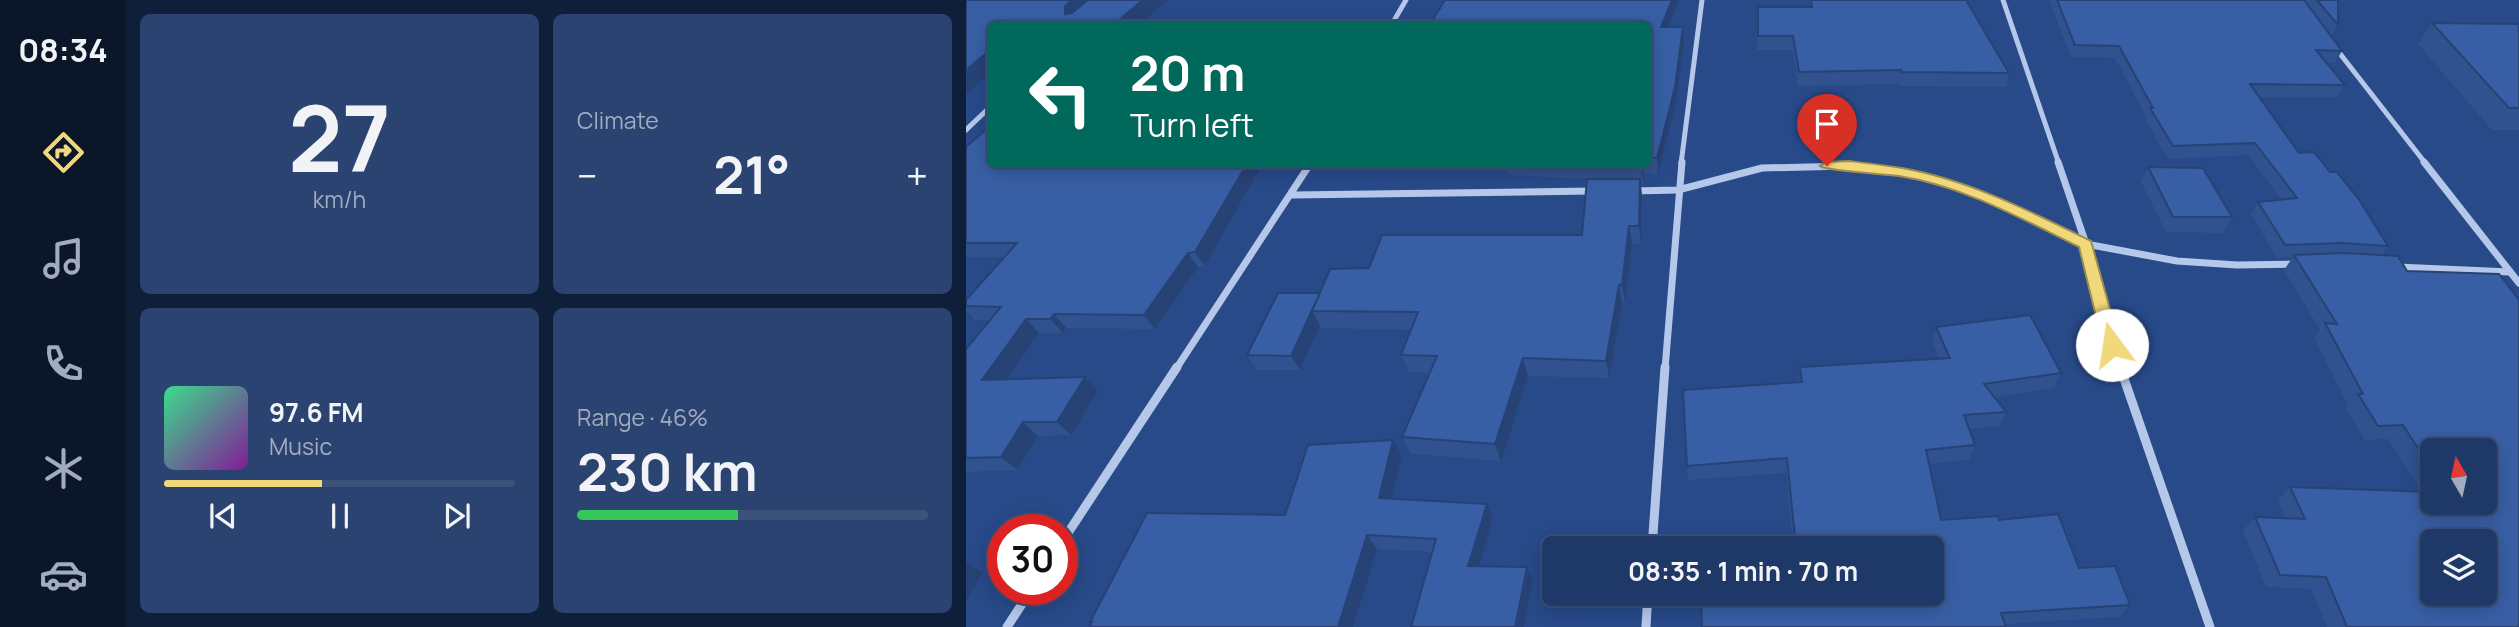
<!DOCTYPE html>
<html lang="en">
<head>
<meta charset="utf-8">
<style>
	:root { --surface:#1e3867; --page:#2b4370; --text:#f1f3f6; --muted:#a1acc0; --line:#3c527b; --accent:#f1d97b }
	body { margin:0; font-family:Manrope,sans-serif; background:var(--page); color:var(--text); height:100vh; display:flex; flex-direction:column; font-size:26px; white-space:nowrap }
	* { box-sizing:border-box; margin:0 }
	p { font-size:23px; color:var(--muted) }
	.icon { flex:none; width:38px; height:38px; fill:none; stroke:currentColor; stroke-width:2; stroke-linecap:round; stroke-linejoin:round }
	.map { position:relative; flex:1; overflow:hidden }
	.side { display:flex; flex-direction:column; gap:14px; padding:14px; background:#101f39; width:840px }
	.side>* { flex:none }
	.banner { position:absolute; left:21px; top:21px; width:665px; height:147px; border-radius:10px; box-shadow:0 4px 18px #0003,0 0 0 2px var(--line); background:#00695c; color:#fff; overflow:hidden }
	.needle { width:46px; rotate:351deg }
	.controls { position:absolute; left:1454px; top:438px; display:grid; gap:14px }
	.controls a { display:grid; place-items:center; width:77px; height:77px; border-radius:10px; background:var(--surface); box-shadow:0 4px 18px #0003,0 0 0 2px var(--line); font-size:35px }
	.speed { position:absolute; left:21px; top:514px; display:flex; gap:14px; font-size:35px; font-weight:700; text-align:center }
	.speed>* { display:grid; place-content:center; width:91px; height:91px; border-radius:50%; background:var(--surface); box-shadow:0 4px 18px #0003,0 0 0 2px var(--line); line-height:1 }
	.speed .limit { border:10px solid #d22; background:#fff; color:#111 }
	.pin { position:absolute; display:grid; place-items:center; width:60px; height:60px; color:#fff; margin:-72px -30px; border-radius:50% 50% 50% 0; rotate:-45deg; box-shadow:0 0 7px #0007 }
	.pin .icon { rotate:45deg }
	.me { position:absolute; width:77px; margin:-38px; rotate:346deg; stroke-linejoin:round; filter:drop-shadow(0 0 5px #0008) }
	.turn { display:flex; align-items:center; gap:24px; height:147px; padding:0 28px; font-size:32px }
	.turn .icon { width:91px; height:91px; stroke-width:2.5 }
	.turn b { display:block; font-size:49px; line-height:60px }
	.big { font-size:52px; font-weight:700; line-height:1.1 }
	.side .card { flex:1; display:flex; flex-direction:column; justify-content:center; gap:10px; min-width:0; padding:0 24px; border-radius:10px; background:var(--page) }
	.side .dial { align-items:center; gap:0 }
	.dial b { font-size:91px; line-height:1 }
	.song { display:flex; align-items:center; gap:21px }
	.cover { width:84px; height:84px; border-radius:10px; background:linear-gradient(135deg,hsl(150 70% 55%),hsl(290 70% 35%)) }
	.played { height:7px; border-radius:4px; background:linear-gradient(90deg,var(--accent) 45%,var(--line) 45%) }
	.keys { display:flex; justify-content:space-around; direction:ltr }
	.heat { display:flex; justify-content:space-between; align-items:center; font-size:38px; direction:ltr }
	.charge { height:10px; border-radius:5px; background:linear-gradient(90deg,#34c759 46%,var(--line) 0) }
	.side .tiles { flex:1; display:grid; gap:14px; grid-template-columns:repeat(2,1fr) }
	.trip { position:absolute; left:576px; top:536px; width:402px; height:70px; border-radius:10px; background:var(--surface); box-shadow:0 4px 18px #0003,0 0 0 2px var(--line); font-weight:700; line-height:70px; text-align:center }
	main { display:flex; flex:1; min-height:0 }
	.menu { display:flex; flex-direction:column; width:126px; justify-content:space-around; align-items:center; background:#0c1629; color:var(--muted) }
	.menu .icon { width:49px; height:49px }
	.menu .selected { color:var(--accent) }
	.menu b { font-size:32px; color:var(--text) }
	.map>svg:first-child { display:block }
</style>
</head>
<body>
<main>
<nav class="menu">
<b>08:34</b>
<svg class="icon selected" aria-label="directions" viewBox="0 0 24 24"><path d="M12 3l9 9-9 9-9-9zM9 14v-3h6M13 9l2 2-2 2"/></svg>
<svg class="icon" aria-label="music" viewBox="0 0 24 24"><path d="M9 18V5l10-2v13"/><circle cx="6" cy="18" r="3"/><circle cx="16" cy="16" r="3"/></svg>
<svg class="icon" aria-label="phone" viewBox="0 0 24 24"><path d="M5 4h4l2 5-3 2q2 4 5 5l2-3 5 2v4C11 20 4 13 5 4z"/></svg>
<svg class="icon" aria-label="climate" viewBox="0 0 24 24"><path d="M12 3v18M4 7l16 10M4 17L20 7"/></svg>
<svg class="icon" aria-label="car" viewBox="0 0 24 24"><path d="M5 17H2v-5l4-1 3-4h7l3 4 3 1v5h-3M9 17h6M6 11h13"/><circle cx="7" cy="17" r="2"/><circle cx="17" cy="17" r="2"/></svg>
</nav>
<section class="side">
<div class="tiles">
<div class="card dial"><b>27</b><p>km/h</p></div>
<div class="card"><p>Climate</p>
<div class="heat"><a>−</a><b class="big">21°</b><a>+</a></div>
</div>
<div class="card">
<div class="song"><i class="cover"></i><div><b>97.6 FM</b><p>Music</p></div></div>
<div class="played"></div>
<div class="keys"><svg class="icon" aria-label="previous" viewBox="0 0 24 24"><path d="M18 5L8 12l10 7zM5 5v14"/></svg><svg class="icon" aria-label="pause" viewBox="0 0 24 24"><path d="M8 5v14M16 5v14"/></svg><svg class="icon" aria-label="next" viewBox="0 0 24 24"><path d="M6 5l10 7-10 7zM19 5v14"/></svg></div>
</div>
<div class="card"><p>Range · 46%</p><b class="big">230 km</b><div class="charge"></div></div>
</div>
</section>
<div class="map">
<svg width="1553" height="627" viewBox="0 0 1553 627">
	<rect width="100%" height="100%" fill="#284a89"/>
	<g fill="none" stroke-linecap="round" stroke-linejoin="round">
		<g stroke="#b5c8e9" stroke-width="5">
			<path d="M1037,0L1093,164"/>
			<path d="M426,24L440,0"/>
			<path d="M1368,46L1460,164"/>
			<path d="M0,130L24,107"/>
			<path d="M715,164L736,0"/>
		</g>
		<g stroke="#b5c8e9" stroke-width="7">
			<path d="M1092,162L1120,244L1154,369"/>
			<path d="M1458,162L1553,283"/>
			<path d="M666,191L712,190L796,168L882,166L936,172L997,189L1038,204L1120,244L1211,261L1271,265L1332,264"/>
			<path d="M326,195L626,191"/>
			<path d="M1431,267L1544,272"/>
			<path d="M210,369L344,164"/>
			<path d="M699,369L716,162"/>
		</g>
		<g stroke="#b5c8e9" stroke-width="9">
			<path d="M1154,367L1244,627"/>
			<path d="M96,542L211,367"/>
			<path d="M686,548L699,367"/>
			<path d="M41,627L65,590"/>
			<path d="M680,627L682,593"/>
		</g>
	</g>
	<g fill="#30528e" fill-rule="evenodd">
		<path d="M713,0L702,27L718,43L710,103L692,174H677V184H675L676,197L675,243L666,244L659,303H656L643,378L562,376L535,461L445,454L436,437L464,373L443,372L435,355L445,330L356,328L354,325L334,370H291L281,355L354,293L403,268L616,235L625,179L543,175L540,164H682V24Z"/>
		<path d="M844,0H1000L1043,73L1040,87L934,86L932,84L832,86L827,50H791L792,7H844Z"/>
		<path d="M1083,0H1372V25L1365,36L1376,51L1369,63L1361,62L1379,85L1372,97H1292L1333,153L1348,152L1364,172H1371L1392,198L1422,246L1415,255L1432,256L1441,271L1533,274L1553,300V627H1361L1345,589L1300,587L1277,530L1289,517L1319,518L1312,501L1324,487L1456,492L1422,439L1399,440L1379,408L1382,405L1348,338L1354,330L1318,270L1327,257L1311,258L1285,214L1292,202L1315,199L1282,155L1202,159L1179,120L1180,117L1149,58L1105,57ZM1466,450H1519V502H1466ZM1466,541H1519V593H1466Z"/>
		<path d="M1466,23L1553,24V130H1526L1452,44Z"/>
		<path d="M0,147L24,164H311L309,168H294L239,266L232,267L189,329L100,328L97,333H73L41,379L119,377L132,391L105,435L72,436L51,470L0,472V349L24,320H9L0,311V300L39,257H0Z"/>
		<path d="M406,164H477L476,168L408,170Z"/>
		<path d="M1182,167L1266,217L1257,233L1200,232L1175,182Z"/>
		<path d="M970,327L1095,373L1088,388L1028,397L1040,412L1034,426L1003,429L1009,445L1003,460L963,464L975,520H1033L1113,568L1164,605L1153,617L1039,624L966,548H827L820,473L722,480L721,466L833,382L834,367L973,359L966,342Z"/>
		<path d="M436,456L425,499L521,504L527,518L514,566L561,567L567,580L558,627H445L466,552L411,549L125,623L124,622L319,515Z"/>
	</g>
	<g fill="#274274">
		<path d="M106,0H132L108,20L99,14V6Z"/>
		<path d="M177,0H202L174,24H148Z"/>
		<path d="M706,0H713L696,42L695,27Z"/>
		<path d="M717,27L718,43L710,103L692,174L691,158Z"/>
		<path d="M24,50V74L0,94V70Z"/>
		<path d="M281,164H292L294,168L239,266L229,252Z"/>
		<path d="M675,164H676L677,174V184Z"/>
		<path d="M674,179L676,197L675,243L673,226Z"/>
		<path d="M663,226L666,244L659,303L656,285Z"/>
		<path d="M222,253L232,267L189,329L178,315Z"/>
		<path d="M653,285L656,303L643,378L640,361Z"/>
		<path d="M354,293L346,311L354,325L334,370L325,356Z"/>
		<path d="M88,314L100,328L97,333L84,319Z"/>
		<path d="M60,319L73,333L31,393L16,380Z"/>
		<path d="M557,358L562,376L535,461L529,444Z"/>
		<path d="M119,377L132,391L105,435L91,422Z"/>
		<path d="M57,422L72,436L51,470L35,457Z"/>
		<path d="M427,440L436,456L422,513L413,498Z"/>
		<path d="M521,504L527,518L510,579L502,566Z"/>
		<path d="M401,535L411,549L387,627H372Z"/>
		<path d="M0,562L17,573L0,600Z"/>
		<path d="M561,567L567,580L558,627H549Z"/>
	</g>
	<g fill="#385fa5" stroke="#274274" stroke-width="2" fill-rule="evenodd">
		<path d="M0,0H106L99,6V14L106,13L122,0H177L148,24H24V50L0,70Z"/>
		<path d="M479,0H706L695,27H717L709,87L691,158H682V24H464Z"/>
		<path d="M845,0H1000L1043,73L936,72L935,70L833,72L827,36H792V7H846Z"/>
		<path d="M1091,0H1338L1376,51L1350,50L1379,85L1284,84L1333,153L1348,152L1364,172H1371L1392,198L1422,246L1376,243L1319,245L1292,202L1331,198L1289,143L1207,146L1184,108H1187L1153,46L1109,45Z"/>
		<path d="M1351,0H1372V25Z"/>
		<path d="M1466,23L1553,24V108H1543Z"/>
		<path d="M24,126V164H281L229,252L222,253L178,315L88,314L84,319H60L16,380L119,377L91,422H57L35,457L0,458V349L35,307L0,306V300L51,243H0V147Z"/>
		<path d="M623,164H675V168L623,169Z"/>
		<path d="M1182,167L1237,168L1266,217H1207Z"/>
		<path d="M621,179H674L673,226H663L656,285H653L640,361L557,358L529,444L436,437L471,356L435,355L452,312L346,311L364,269L403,268L416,235H616Z"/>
		<path d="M1378,253L1432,256L1441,271L1533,274L1553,300V627H1381L1360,577L1314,575L1289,517L1339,519L1324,487L1466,492V502H1519V450H1466V470L1437,425L1412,426L1392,394H1397L1359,323L1371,324L1328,255ZM1466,541H1519V593H1466Z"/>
		<path d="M312,293H354L325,356L281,355Z"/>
		<path d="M1064,315L1095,373L1018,384L1040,412L998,415L1009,445L960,450L975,520L1032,516L1033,520L1092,514L1113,568L1149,566L1164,605L1035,613L1040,627H736L735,593H966V548H830L821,458L721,466L717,390L836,382L834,367L984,358L970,327Z"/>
		<path d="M427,440L413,498L521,504L502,566L561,567L549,627H445L470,539L401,535L372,627H123L126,622H124L181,513L319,515L342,445Z"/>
	</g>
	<path fill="#f1d97b" stroke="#9d8d50" stroke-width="2" d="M883,161C900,163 918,165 936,168C1003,180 1064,211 1125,241L1154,345L1151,350H1140L1137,345L1113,247C1056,219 997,186 933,176C919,174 860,171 854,166L861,162Z"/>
</svg>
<div class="controls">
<a><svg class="needle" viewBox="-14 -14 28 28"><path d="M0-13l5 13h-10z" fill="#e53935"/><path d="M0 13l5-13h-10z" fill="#a1acc0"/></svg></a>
<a><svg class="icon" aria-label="layers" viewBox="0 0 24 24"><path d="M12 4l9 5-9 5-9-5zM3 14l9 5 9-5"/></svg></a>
</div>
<div class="speed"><div class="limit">30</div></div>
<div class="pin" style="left:861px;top:166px;background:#d93025"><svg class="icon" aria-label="arrive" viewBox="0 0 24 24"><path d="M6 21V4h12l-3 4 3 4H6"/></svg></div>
<svg class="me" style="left:1146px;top:345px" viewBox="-20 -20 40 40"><circle r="19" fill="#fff"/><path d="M0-13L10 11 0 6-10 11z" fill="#f1d97b"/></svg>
<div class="trip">08:35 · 1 min · 70 m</div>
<div class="banner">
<div class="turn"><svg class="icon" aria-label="left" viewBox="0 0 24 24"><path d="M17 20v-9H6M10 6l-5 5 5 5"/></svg><div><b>20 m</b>Turn left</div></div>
</div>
</div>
</main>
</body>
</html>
